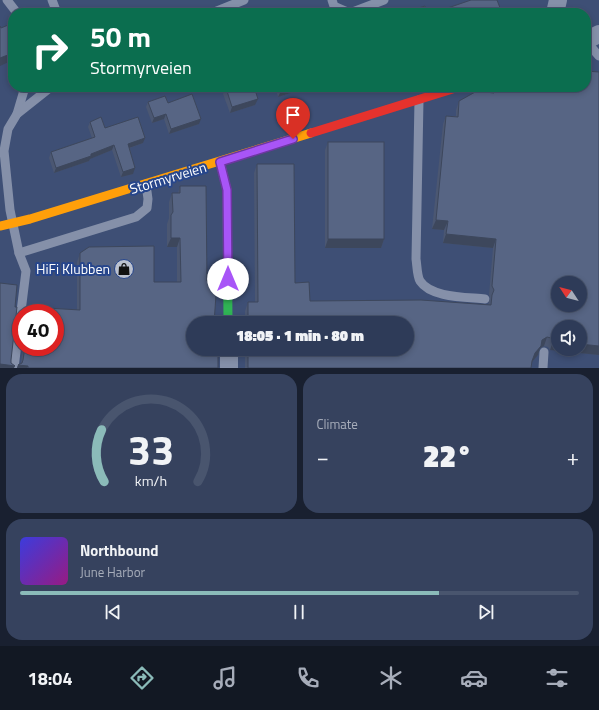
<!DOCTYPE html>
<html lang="en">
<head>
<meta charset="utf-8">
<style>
	:root { --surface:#2e3b58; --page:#36425e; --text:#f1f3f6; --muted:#a7adba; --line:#49556e; --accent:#8bbbb9 }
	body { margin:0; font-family:"Titillium Web",sans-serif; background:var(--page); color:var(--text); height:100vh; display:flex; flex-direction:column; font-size:15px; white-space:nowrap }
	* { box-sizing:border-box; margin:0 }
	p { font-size:13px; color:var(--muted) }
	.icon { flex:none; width:22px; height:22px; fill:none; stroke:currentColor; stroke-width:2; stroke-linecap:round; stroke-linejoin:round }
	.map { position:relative; height:368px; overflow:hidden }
	.side { display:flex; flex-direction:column; gap:6px; padding:6px; background:#192030; flex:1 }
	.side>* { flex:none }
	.top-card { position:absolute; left:8px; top:8px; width:583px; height:84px; border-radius:16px; box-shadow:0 2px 6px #0003,0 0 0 1px var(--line); background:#0b6e4f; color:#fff; overflow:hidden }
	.needle { width:26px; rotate:306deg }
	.fabs { position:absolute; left:551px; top:276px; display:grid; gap:8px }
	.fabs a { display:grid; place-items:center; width:36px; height:36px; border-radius:50%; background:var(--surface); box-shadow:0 2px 6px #0003,0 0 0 1px var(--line); font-size:20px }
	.speed { position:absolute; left:12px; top:304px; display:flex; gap:8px; font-size:20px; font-weight:700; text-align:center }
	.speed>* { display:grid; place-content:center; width:52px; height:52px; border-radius:50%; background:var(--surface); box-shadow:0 2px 6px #0003,0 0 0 1px var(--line); line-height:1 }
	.speed .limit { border:6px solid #d22; background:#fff; color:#111 }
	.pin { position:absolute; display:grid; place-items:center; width:34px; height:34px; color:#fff; margin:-41px -17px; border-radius:50% 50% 50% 0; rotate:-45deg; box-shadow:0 0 4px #0007 }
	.pin .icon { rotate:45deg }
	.me { position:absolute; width:44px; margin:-22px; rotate:0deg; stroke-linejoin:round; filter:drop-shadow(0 0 3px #0008) }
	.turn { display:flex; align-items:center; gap:14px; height:84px; padding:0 16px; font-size:18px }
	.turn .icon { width:52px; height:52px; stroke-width:2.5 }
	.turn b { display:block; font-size:28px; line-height:34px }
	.big { font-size:30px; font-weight:800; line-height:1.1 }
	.side .tile { flex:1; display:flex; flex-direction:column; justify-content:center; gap:6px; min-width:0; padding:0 14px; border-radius:16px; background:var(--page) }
	.side .dial { align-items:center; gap:0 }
	.dial svg { height:104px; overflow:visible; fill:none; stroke:var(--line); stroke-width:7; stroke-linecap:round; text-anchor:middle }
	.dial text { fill:var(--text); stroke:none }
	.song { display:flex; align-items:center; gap:12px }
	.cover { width:48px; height:48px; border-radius:6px; background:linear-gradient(135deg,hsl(240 70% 55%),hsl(310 70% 35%)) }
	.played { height:4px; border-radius:2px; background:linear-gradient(90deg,var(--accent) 75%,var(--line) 75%) }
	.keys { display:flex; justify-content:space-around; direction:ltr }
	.heat { display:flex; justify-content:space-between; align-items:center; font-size:22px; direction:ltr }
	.side .tiles { flex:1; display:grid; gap:6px; grid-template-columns:1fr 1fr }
	.tile:last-child { grid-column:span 2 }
	.trip { position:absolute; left:186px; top:316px; width:228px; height:40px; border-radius:20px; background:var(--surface); box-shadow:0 2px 6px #0003,0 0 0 1px var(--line); font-weight:800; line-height:40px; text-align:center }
	.menu { display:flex; height:64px; justify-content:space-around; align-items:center; background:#121823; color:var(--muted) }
	.menu .icon { width:28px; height:28px }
	.menu .selected { color:var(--accent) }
	.menu b { font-size:18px; color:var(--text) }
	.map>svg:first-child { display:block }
</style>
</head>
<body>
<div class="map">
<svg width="599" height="368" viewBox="0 0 599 368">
	<rect width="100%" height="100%" fill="#3e4f75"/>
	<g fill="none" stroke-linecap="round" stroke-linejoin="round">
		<g stroke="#8590a9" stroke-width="9">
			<path d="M7,0L17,13"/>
			<path d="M52,0L57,13"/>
			<path d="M332,0L334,6L350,13"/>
			<path d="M212,13L244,0"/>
			<path d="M350,13L384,0"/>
			<path d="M586,41L599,56"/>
			<path d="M419,100L416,259C417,265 417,276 420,281C431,298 467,297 485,299"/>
			<path d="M17,114L25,87"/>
			<path d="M19,253L136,217L147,208L148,199L146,184"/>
			<path d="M14,368L26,271L19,253L10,210L4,151L8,129L17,114L51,87"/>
			<path d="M543,368L544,352"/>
		</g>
		<g stroke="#8590a9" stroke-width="18">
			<path d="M555,13L558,0"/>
			<path d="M586,39L591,38L599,34"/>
			<path d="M229,349V368"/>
		</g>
		<path stroke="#30b455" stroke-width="9" d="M220,162L227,190L228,323"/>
		<path stroke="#ff9f0a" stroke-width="9" d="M0,226L30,219L311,133"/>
		<path stroke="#e5322d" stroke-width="9" d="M311,133L459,87"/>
	</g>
	<g fill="#4b5772">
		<path d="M599,72V355L550,350L548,347L544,346L540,348L538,355L532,362L531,368H245V349H407V323H245V311L248,302H255L254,173L257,164L295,283L310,301L488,305L490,298L489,295L493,248L443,243L444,230L432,229L443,124L446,116H456V110L459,101L492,93L494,87H586Z"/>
		<path d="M275,87H309L278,97Z"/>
		<path d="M226,88L255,105L230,113L223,94Z"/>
		<path d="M148,102L168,103L199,124L169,134L164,119L152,123L146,107Z"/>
		<path d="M90,122L143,143L130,148L133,174L121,177L112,150L90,159L89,161L54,173L49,158L51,152L92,138L88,127Z"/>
		<path d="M328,142L384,239L381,248H325V150Z"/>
		<path d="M180,186L207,281L214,323L218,368H17L18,365L21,363L23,347H55V313H28L30,307L77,310V262L80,253L154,282H177V247H167V224L169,218V202L172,193H178Z"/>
	</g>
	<g fill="#3d475c">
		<path d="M13,53V60L0,66V58Z"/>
		<path d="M293,87H309L278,97L281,91Z"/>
		<path d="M258,99L255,105L230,113L232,107Z"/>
		<path d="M166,114L164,119L152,123L154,118Z"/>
		<path d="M201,119L199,124L169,134L171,129Z"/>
		<path d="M145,138L143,143L126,149L128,144Z"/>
		<path d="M114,145L112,150L90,159L89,161L54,173L56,168Z"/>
		<path d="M135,168L133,174L121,177L123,172Z"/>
		<path d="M436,220L448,221L444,230L432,229Z"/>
		<path d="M446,234L496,239L493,248L443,243Z"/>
		<path d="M171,238H180L177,247H167Z"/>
		<path d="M328,239H384L381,248H325Z"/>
		<path d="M547,337L544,346L540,348L538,355L532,362L529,368L535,353L542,340Z"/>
		<path d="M553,341L558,342V349H580V344L599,346V355L550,350Z"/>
		<path d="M0,364L15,366L14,368H0Z"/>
		<path d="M18,365L28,366L27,368H17Z"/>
	</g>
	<g fill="#576584" stroke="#3d475c" fill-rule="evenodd">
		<path d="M471,0H497L502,13H439V11Z"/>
		<path d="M425,6L427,13H410L409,11Z"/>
		<path d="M13,23V53L0,58V26L1,28Z"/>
		<path d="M586,71L599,72V346L580,344V327H558V342L553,341L551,338L547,337L542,340L541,346L535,353L532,361L531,368H248V349H407V323H248V302H258L257,164H294L295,283L309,282L310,301L421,300L491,305L492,295L494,290L492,286L496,239L446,234L448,221L436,220L446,116L458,117L459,101L477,91L494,93L495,87H586ZM558,283H580V305H558Z"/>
		<path d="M228,87H254L258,99L232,107L226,88Z"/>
		<path d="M279,87H293L281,91Z"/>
		<path d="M192,94L201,119L171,129L166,114L154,118L148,102L165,96L168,103Z"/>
		<path d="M101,117L105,128L138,117L145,138L128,144L135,168L123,172L114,145L91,154V156L56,168L51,152L95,137L90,122Z"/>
		<rect x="328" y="142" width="56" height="97"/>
		<path d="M180,186H206L207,281H217L214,323H193V349H218V368H28V366L18,365L22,363L23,360L25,347H55V313H29L30,307L80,310V253L89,247L154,246V282H181L180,238H171V215L173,212L172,193H180Z"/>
		<path d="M0,283L17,285L15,307H17L11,360V363L15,366L0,364Z"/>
	</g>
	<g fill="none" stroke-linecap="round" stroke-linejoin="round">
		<g stroke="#6d37a1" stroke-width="10">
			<path id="route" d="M228,279L227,190L220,162L293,139"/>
		</g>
		<use href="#route" stroke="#a855f7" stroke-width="7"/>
	</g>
	<defs>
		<g id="shop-disc" transform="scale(1)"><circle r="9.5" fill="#bbc1cf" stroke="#27468c"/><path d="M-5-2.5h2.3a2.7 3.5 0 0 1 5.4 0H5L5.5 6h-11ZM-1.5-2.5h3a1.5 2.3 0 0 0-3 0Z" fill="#111"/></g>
	</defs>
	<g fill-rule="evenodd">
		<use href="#shop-disc" x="124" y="269"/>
	</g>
	<g text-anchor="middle" stroke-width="4" stroke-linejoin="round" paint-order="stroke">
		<g font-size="14" fill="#fff" stroke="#27468c">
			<text transform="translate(168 178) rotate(-17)" y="5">Stormyrveien</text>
		</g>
		<g font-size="14" fill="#fff" stroke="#27468c" text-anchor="end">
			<text x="110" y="274">HiFi Klubben</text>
		</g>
	</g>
</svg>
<div class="fabs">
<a><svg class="needle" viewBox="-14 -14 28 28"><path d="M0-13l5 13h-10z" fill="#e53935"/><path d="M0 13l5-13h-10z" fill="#a7adba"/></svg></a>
<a><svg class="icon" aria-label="sound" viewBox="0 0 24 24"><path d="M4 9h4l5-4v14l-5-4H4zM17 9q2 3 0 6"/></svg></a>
</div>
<div class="speed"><div class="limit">40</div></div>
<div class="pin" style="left:293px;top:139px;background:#d93025"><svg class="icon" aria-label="arrive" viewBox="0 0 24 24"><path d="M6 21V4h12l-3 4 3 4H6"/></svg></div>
<svg class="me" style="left:228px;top:279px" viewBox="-20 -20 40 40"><circle r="19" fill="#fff"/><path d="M0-13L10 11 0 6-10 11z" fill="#a855f7"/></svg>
<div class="trip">18:05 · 1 min · 80 m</div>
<div class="top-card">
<div class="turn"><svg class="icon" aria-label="right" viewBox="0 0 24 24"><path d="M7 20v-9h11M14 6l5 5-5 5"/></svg><div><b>50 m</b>Stormyrveien</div></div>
</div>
</div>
<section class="side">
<div class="tiles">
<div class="tile dial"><svg viewBox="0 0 100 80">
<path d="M14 69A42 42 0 1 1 86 69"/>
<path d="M14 69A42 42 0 0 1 12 29" stroke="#8bbbb9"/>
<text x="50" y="56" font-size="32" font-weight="700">33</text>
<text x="50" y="72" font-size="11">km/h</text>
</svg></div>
<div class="tile"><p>Climate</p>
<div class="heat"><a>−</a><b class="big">22°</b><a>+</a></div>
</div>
<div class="tile">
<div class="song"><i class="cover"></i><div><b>Northbound</b><p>June Harbor</p></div></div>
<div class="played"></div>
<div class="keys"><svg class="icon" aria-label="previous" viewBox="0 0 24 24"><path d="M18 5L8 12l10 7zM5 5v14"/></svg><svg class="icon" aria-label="pause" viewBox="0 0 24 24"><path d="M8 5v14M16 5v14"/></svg><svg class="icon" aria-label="next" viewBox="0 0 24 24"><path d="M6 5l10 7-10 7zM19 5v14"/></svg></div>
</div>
</div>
</section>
<nav class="menu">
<b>18:04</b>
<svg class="icon selected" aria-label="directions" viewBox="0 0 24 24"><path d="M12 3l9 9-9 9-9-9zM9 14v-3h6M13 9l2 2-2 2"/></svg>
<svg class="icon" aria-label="music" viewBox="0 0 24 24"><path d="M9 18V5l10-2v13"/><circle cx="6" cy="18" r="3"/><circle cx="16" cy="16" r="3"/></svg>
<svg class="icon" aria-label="phone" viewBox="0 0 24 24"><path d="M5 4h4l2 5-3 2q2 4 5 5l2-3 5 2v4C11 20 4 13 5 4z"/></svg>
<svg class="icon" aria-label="climate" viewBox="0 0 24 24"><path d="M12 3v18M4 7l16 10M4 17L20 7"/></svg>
<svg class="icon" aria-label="car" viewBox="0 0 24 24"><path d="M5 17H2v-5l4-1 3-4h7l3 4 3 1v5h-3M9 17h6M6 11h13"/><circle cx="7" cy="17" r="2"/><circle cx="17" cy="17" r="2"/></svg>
<svg class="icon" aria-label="filters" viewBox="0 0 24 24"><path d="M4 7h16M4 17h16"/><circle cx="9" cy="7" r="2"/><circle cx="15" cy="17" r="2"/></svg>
</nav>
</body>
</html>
